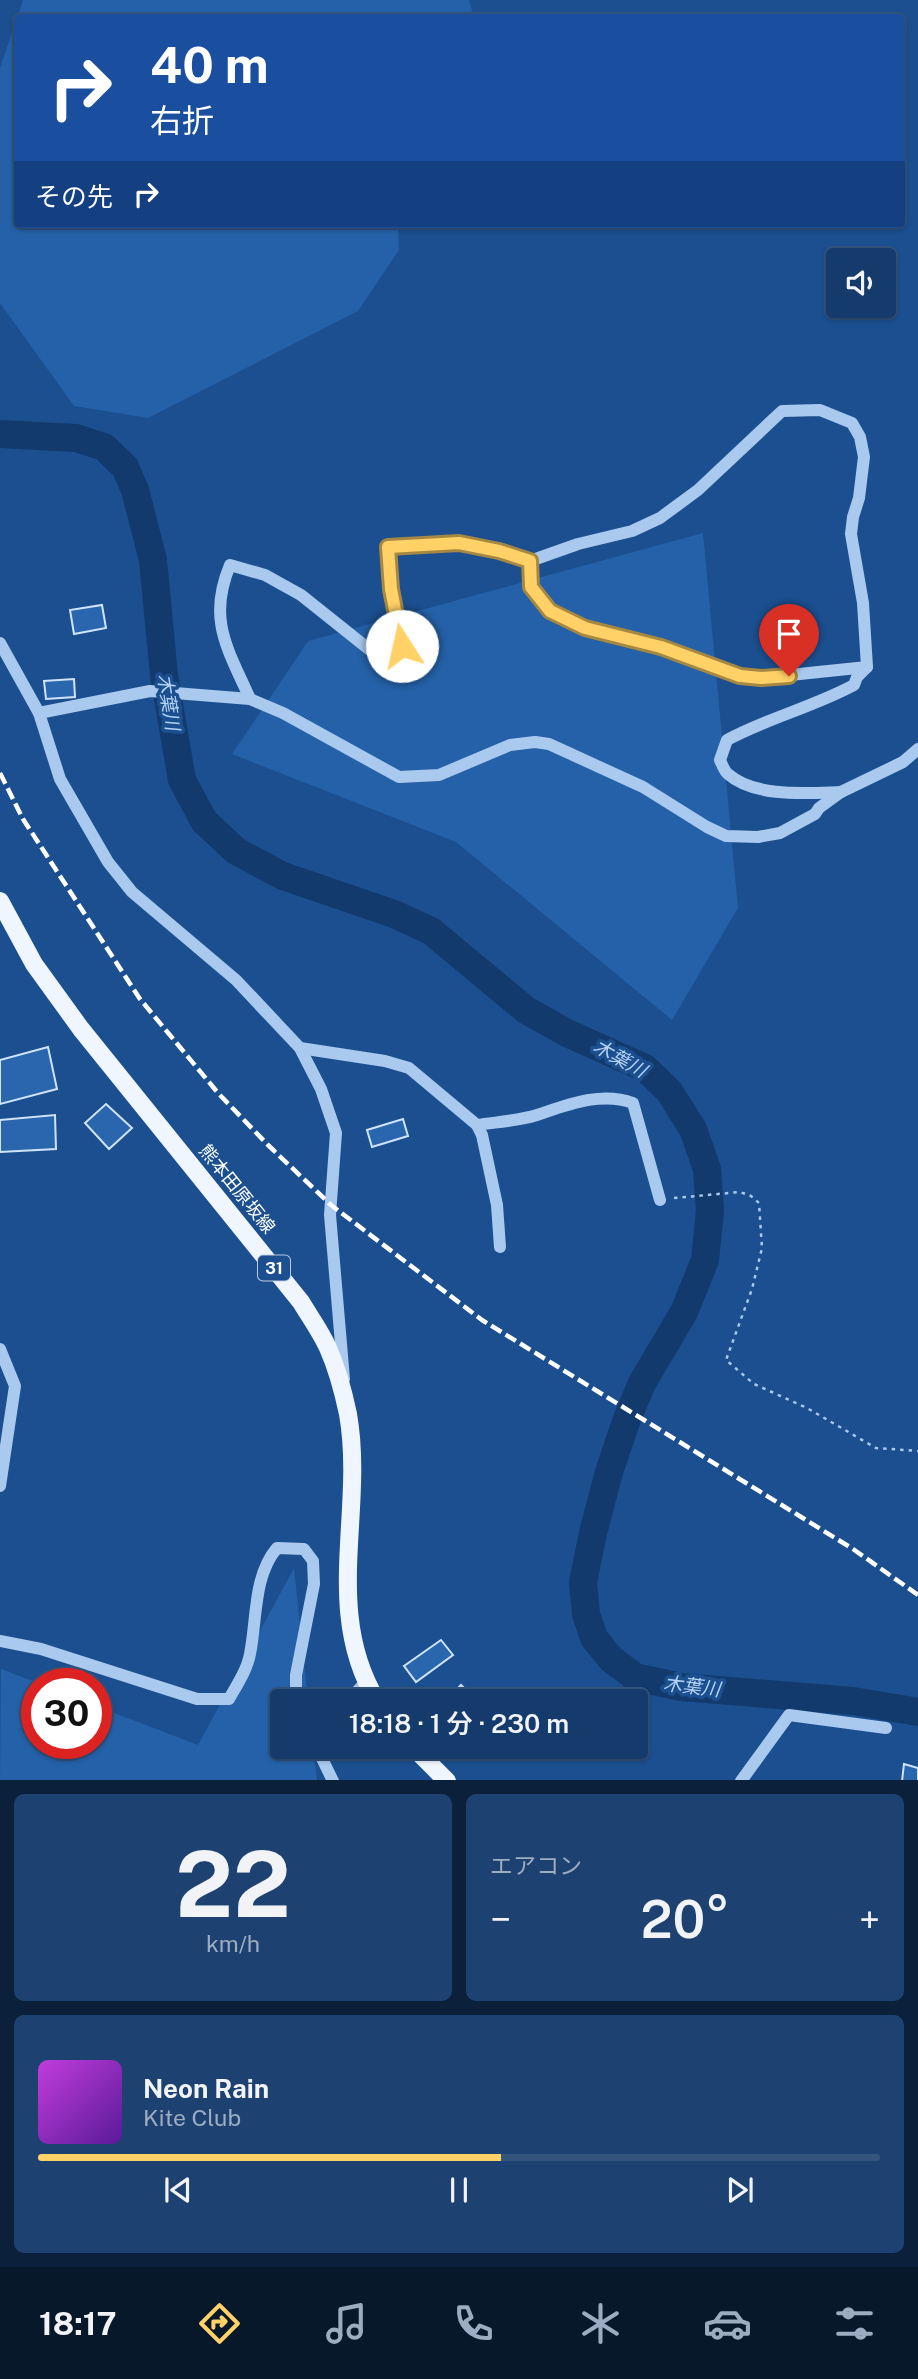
<!DOCTYPE html>
<html lang="ja">
<head>
<meta charset="utf-8">
<style>
	:root { --surface:#143b6b; --page:#1d4271; --text:#f1f3f6; --muted:#9dadc1; --line:#33557e; --accent:#ffd166 }
	body { margin:0; font-family:"Public Sans","Noto Sans JP",sans-serif; background:var(--page); color:var(--text); height:100vh; display:flex; flex-direction:column; font-size:26px; white-space:nowrap }
	* { box-sizing:border-box; margin:0 }
	p { font-size:23px; color:var(--muted) }
	.icon { flex:none; width:38px; height:38px; fill:none; stroke:currentColor; stroke-width:2; stroke-linecap:round; stroke-linejoin:round }
	.map { position:relative; height:1780px; overflow:hidden }
	.drawer { display:flex; flex-direction:column; gap:14px; padding:14px; background:#0b203b; flex:1 }
	.drawer>* { flex:none }
	.top-card { position:absolute; left:14px; top:14px; width:891px; height:214px; border-radius:7px; box-shadow:0 2px 5px #0004,0 0 0 2px var(--line); background:#1a4fa0; color:#fff; overflow:hidden }
	.controls { position:absolute; left:826px; top:248px; display:grid; gap:14px }
	.controls a { display:grid; place-items:center; width:70px; height:70px; border-radius:7px; background:var(--surface); box-shadow:0 2px 5px #0004,0 0 0 2px var(--line); font-size:35px }
	.speed { position:absolute; left:21px; top:1668px; display:flex; gap:14px; font-size:35px; font-weight:700; text-align:center }
	.speed>* { display:grid; place-content:center; width:91px; height:91px; border-radius:50%; background:var(--surface); box-shadow:0 2px 5px #0004,0 0 0 2px var(--line); line-height:1 }
	.speed .limit { border:10px solid #d22; background:#fff; color:#111 }
	.pin { position:absolute; display:grid; place-items:center; width:60px; height:60px; color:#fff; margin:-72px -30px; border-radius:50% 50% 50% 0; rotate:-45deg; box-shadow:0 0 7px #0007 }
	.pin .icon { rotate:45deg }
	.me { position:absolute; width:77px; margin:-38px; rotate:350deg; stroke-linejoin:round; filter:drop-shadow(0 0 5px #0008) }
	.turn { display:flex; align-items:center; gap:24px; height:147px; padding:0 21px; font-size:32px }
	.turn .icon { width:91px; height:91px; stroke-width:2.5 }
	.turn b { display:block; font-size:49px; line-height:60px }
	.then { display:flex; align-items:center; height:66px; padding:0 21px; background:#0003; gap:14px; font-size:26px }
	.big { font-size:52px; font-weight:600; line-height:1.1 }
	.drawer .tile { flex:1; display:flex; flex-direction:column; justify-content:center; gap:10px; min-width:0; padding:0 24px; border-radius:10px; background:var(--page) }
	.drawer .dial { align-items:center; gap:0 }
	.dial b { font-size:91px; line-height:1 }
	.song { display:flex; align-items:center; gap:21px }
	.cover { width:84px; height:84px; border-radius:10px; background:linear-gradient(135deg,hsl(290 70% 55%),hsl(270 70% 35%)) }
	.played { height:7px; border-radius:4px; background:linear-gradient(90deg,var(--accent) 55%,var(--line) 55%) }
	.keys { display:flex; justify-content:space-around; direction:ltr }
	.heat { display:flex; justify-content:space-between; align-items:center; font-size:38px; direction:ltr }
	.drawer .tiles { flex:1; display:grid; gap:14px; grid-template-columns:1fr 1fr }
	.tile:last-child { grid-column:span 2 }
	.trip { position:absolute; left:270px; top:1689px; width:378px; height:70px; border-radius:7px; background:var(--surface); box-shadow:0 2px 5px #0004,0 0 0 2px var(--line); font-weight:600; line-height:70px; text-align:center }
	.tab-bar { display:flex; height:112px; justify-content:space-around; align-items:center; background:#08182b; color:var(--muted) }
	.tab-bar .icon { width:49px; height:49px }
	.tab-bar .current { color:var(--accent) }
	.tab-bar b { font-size:32px; color:var(--text) }
	.map>svg:first-child { display:block }
</style>
</head>
<body>
<div class="map">
<svg width="918" height="1781" viewBox="0 0 918 1781">
	<rect width="100%" height="100%" fill="#1b4f8f"/>
	<g fill="#2461a8">
		<path d="M23,0H469L472,10L470,17L18,18V224H398L399,250L358,311L148,418L74,406L0,303V68Z"/>
		<path d="M703,533L738,908L672,1020L456,842L232,754L308,641Z"/>
		<path d="M294,1568L308,1701H282V1746L313,1747L317,1780L0,1781L1,1669L38,1683L37,1743H96V1706L198,1745Z"/>
	</g>
	<g fill="none" stroke-linecap="round" stroke-linejoin="round">
		<path stroke="#123a6d" stroke-width="28" d="M0,434L76,438L104,447L125,467L135,490L153,560L164,675L182,780L204,821L236,851L283,876L394,914L431,931L526,1010L567,1033L645,1068L669,1091L693,1129L707,1169L710,1211L705,1260L684,1312L642,1383L627,1419L609,1472L593,1533L583,1582L586,1614L594,1638L611,1659L635,1677L681,1687L853,1701L918,1712"/>
	</g>
	<g fill="#2a66ad" stroke="#cfe3fa" stroke-width="2">
		<path d="M102,605L106,628L74,634L70,610Z"/>
		<path d="M74,679L75,697L46,699L44,681Z"/>
		<path d="M48,1047L57,1089L0,1104V1060Z"/>
		<path d="M106,1104L132,1128L109,1149L85,1123Z"/>
		<path d="M55,1115L56,1149L0,1152V1120Z"/>
		<path d="M403,1119L408,1136L372,1147L367,1130Z"/>
		<path d="M441,1640L453,1655L416,1682L404,1666Z"/>
		<path d="M461,1685L477,1701H445Z"/>
		<path d="M904,1764L918,1768V1781H902Z"/>
	</g>
	<g fill="none" stroke-linecap="round" stroke-linejoin="round">
		<path stroke="#a9c9ee" stroke-width="2.5" stroke-dasharray="3.5 5" stroke-linecap="butt" d="M674,1198L740,1192L751,1196L759,1203L762,1248L752,1289L726,1360L754,1384L807,1408L876,1448L918,1451"/>
		<g stroke="#a9c9ee" stroke-width="12">
			<path d="M530,561L531,587L550,611L585,628L661,647L740,676L761,678L867,667"/>
			<path d="M0,643L39,713L60,779L108,862L132,892L236,980L300,1048L321,1089L336,1133L330,1215L344,1379"/>
			<path d="M250,699C228,649 207,620 230,565L265,575L301,595L385,662L397,657L402,647L391,589L388,547L459,543L499,551L530,561L578,544L632,531L660,518L698,490L782,411L820,410L852,423L860,437L864,457L859,498L853,517L851,534L863,603L867,667L857,677L854,685C813,707 768,718 727,740L720,760C722,764 724,771 728,774C755,798 808,793 841,792"/>
			<path d="M39,713L150,691L250,699L283,713L399,777L439,775L510,745L535,742L549,744L643,787L707,827L726,836L758,837L780,833L815,814L819,808L841,792L903,762L918,749"/>
			<path d="M300,1048L385,1061L409,1068L477,1125L482,1135L497,1205L500,1247"/>
			<path d="M477,1125C496,1122 518,1121 537,1115C567,1105 601,1091 633,1103L660,1200"/>
			<path d="M0,1349L15,1386L0,1486"/>
			<path d="M0,1641L41,1649L197,1699H229C237,1685 247,1670 250,1654C257,1620 253,1576 277,1548L304,1549L313,1561L314,1584L296,1675V1701"/>
			<path d="M348,1701L366,1682"/>
			<path d="M316,1746L333,1781"/>
			<path d="M741,1781L789,1715L886,1728"/>
		</g>
		<g stroke="#f0f6ff" stroke-width="18">
			<path d="M0,901L34,964L81,1029L301,1302C310,1317 321,1332 328,1348C336,1366 344,1395 348,1414C365,1511 322,1611 377,1701"/>
			<path d="M412,1746L447,1781"/>
		</g>
		<path stroke="#fff" stroke-width="4.5" stroke-dasharray="12 5" stroke-linecap="butt" d="M0,773L23,819L140,999L218,1093L268,1145L331,1205L482,1320L853,1549L918,1595"/>
	</g>
	<g fill="none" stroke-linecap="round" stroke-linejoin="round">
		<g stroke="#a68842" stroke-width="18">
			<path id="route" d="M402,646L391,589L388,547L459,543L499,551L530,561L531,587L550,611L585,628L661,647L740,676L761,678L789,676"/>
		</g>
		<use href="#route" stroke="#ffd166" stroke-width="12"/>
	</g>
	<g text-anchor="middle" stroke-width="7" stroke-linejoin="round" paint-order="stroke">
		<rect fill="#1b4f8f" stroke="#bbcadd" stroke-width="2" x="258" y="1255.5" width="32" height="25" rx="5"/>
		<g font-size="16" font-weight="bold" fill="#fff">
			<text x="274" y="1274">31</text>
		</g>
		<g font-size="18" fill="#fff" stroke="#1b4f8f">
			<text transform="translate(237 1189) rotate(51)" y="6">熊本田原坂線</text>
		</g>
		<g font-size="19" font-style="italic" fill="#b5d3f5" stroke="#1b4f8f">
			<text transform="translate(169 702) rotate(81)" y="7">木葉川</text>
			<text transform="translate(620 1058) rotate(29)" y="7">木葉川</text>
			<text transform="translate(692 1686) rotate(7)" y="7">木葉川</text>
		</g>
	</g>
</svg>
<div class="controls">
<a><svg class="icon" aria-label="sound" viewBox="0 0 24 24"><path d="M4 9h4l5-4v14l-5-4H4zM17 9q2 3 0 6"/></svg></a>
</div>
<div class="speed"><div class="limit">30</div></div>
<div class="pin" style="left:789px;top:676px;background:#d93025"><svg class="icon" aria-label="arrive" viewBox="0 0 24 24"><path d="M6 21V4h12l-3 4 3 4H6"/></svg></div>
<svg class="me" style="left:402px;top:646px" viewBox="-20 -20 40 40"><circle r="19" fill="#fff"/><path d="M0-13L10 11 0 6-10 11z" fill="#ffd166"/></svg>
<div class="trip">18:18 · 1 分 · 230 m</div>
<div class="top-card">
<div class="turn"><svg class="icon" aria-label="right" viewBox="0 0 24 24"><path d="M7 20v-9h11M14 6l5 5-5 5"/></svg><div><b>40 m</b>右折</div></div>
<div class="then">その先<svg class="icon" aria-label="right" viewBox="0 0 24 24"><path d="M7 20v-9h11M14 6l5 5-5 5"/></svg></div>
</div>
</div>
<section class="drawer">
<div class="tiles">
<div class="tile dial"><b>22</b><p>km/h</p></div>
<div class="tile"><p>エアコン</p>
<div class="heat"><a>−</a><b class="big">20°</b><a>+</a></div>
</div>
<div class="tile">
<div class="song"><i class="cover"></i><div><b>Neon Rain</b><p>Kite Club</p></div></div>
<div class="played"></div>
<div class="keys"><svg class="icon" aria-label="previous" viewBox="0 0 24 24"><path d="M18 5L8 12l10 7zM5 5v14"/></svg><svg class="icon" aria-label="pause" viewBox="0 0 24 24"><path d="M8 5v14M16 5v14"/></svg><svg class="icon" aria-label="next" viewBox="0 0 24 24"><path d="M6 5l10 7-10 7zM19 5v14"/></svg></div>
</div>
</div>
</section>
<nav class="tab-bar">
<b>18:17</b>
<svg class="icon current" aria-label="directions" viewBox="0 0 24 24"><path d="M12 3l9 9-9 9-9-9zM9 14v-3h6M13 9l2 2-2 2"/></svg>
<svg class="icon" aria-label="music" viewBox="0 0 24 24"><path d="M9 18V5l10-2v13"/><circle cx="6" cy="18" r="3"/><circle cx="16" cy="16" r="3"/></svg>
<svg class="icon" aria-label="phone" viewBox="0 0 24 24"><path d="M5 4h4l2 5-3 2q2 4 5 5l2-3 5 2v4C11 20 4 13 5 4z"/></svg>
<svg class="icon" aria-label="climate" viewBox="0 0 24 24"><path d="M12 3v18M4 7l16 10M4 17L20 7"/></svg>
<svg class="icon" aria-label="car" viewBox="0 0 24 24"><path d="M5 17H2v-5l4-1 3-4h7l3 4 3 1v5h-3M9 17h6M6 11h13"/><circle cx="7" cy="17" r="2"/><circle cx="17" cy="17" r="2"/></svg>
<svg class="icon" aria-label="filters" viewBox="0 0 24 24"><path d="M4 7h16M4 17h16"/><circle cx="9" cy="7" r="2"/><circle cx="15" cy="17" r="2"/></svg>
</nav>
</body>
</html>
